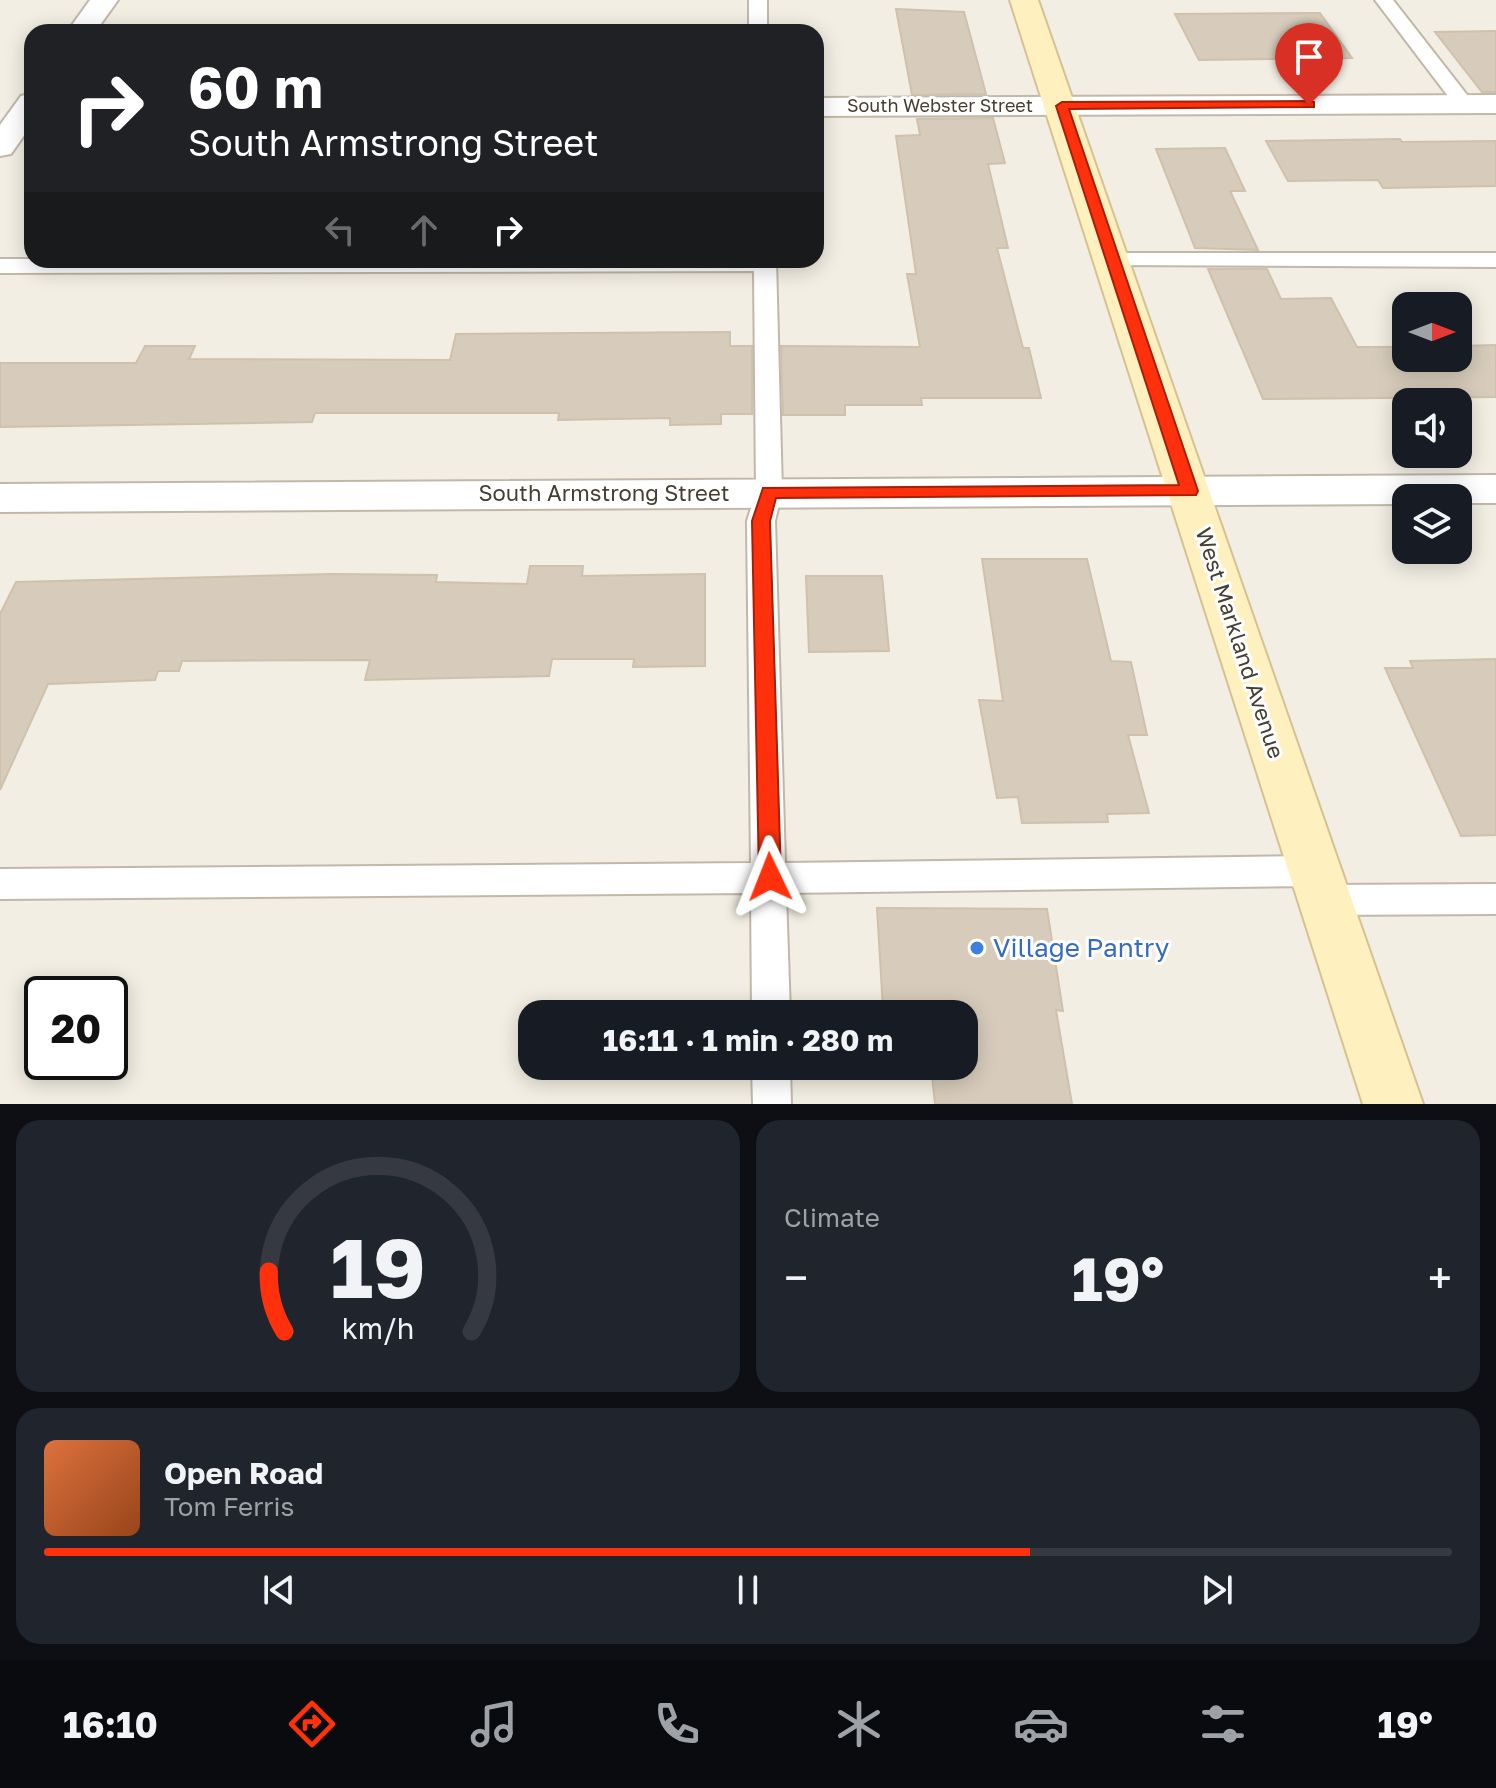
<!DOCTYPE html>
<html lang="en">
<head>
<meta charset="utf-8">
<style>
	:root { --surface:#171b24; --page:#20242c; --text:#f1f3f6; --muted:#9ea1a6; --line:#363941; --accent:#ff310d }
	body { margin:0; font-family:"Golos Text",sans-serif; background:var(--page); color:var(--text); height:100vh; display:flex; flex-direction:column; font-size:30px; white-space:nowrap }
	* { box-sizing:border-box; margin:0 }
	p { font-size:26px; color:var(--muted) }
	.icon { flex:none; width:44px; height:44px; fill:none; stroke:currentColor; stroke-width:2; stroke-linecap:round; stroke-linejoin:round }
	.map { position:relative; height:1104px; overflow:hidden }
	.panel { display:flex; flex-direction:column; gap:16px; padding:16px; background:#0d0f14; flex:1 }
	.panel>* { flex:none }
	.banner { position:absolute; left:24px; top:24px; width:800px; height:244px; border-radius:24px; box-shadow:0 4px 20px #0003; background:#202124; color:#fff; overflow:hidden }
	.needle { width:52px; rotate:90deg }
	.buttons { position:absolute; left:1392px; top:292px; display:grid; gap:16px }
	.buttons a { display:grid; place-items:center; width:80px; height:80px; border-radius:16px; background:var(--surface); box-shadow:0 4px 20px #0003; font-size:40px }
	.speed { position:absolute; left:24px; top:976px; display:flex; gap:16px; font-size:40px; font-weight:700; text-align:center }
	.speed>* { display:grid; place-content:center; width:104px; height:104px; border-radius:50%; background:var(--surface); box-shadow:0 4px 20px #0003; line-height:1 }
	.speed .limit { border:4px solid #111; border-radius:12px; background:#fff; color:#111 }
	.pin { position:absolute; display:grid; place-items:center; width:68px; height:68px; color:#fff; margin:-82px -34px; border-radius:50% 50% 50% 0; rotate:-45deg; box-shadow:0 0 8px #0007 }
	.pin .icon { rotate:45deg }
	.me { position:absolute; width:88px; margin:-44px; rotate:358deg; stroke-linejoin:round; filter:drop-shadow(0 0 6px #0008) }
	.turn { display:flex; align-items:center; gap:28px; height:168px; padding:0 32px; font-size:36px }
	.turn .icon { width:104px; height:104px; stroke-width:2.5 }
	.turn b { display:block; font-size:56px; line-height:68px }
	.lanes { display:flex; align-items:center; height:76px; padding:0 32px; background:#0003; justify-content:center; gap:40px; direction:ltr }
	.lanes .off { opacity:.35 }
	.big { font-size:60px; font-weight:700; line-height:1.1 }
	.panel .widget { flex:1; display:flex; flex-direction:column; justify-content:center; gap:12px; min-width:0; padding:0 28px; border-radius:24px; background:var(--page) }
	.panel .dial { align-items:center; gap:0 }
	.dial svg { height:208px; overflow:visible; fill:none; stroke:var(--line); stroke-width:7; stroke-linecap:round; text-anchor:middle }
	.dial text { fill:var(--text); stroke:none }
	.song { display:flex; align-items:center; gap:24px }
	.cover { width:96px; height:96px; border-radius:12px; background:linear-gradient(135deg,hsl(20 70% 55%),hsl(20 70% 35%)) }
	.played { height:8px; border-radius:4px; background:linear-gradient(90deg,var(--accent) 70%,var(--line) 70%) }
	.keys { display:flex; justify-content:space-around; direction:ltr }
	.heat { display:flex; justify-content:space-between; align-items:center; font-size:44px; direction:ltr }
	.panel .tiles { flex:1; display:grid; gap:16px; grid-template-columns:1fr 1fr }
	.widget:last-child { grid-column:span 2 }
	.trip { position:absolute; left:518px; top:1000px; width:460px; height:80px; border-radius:24px; background:var(--surface); box-shadow:0 4px 20px #0003; font-weight:700; line-height:80px; text-align:center }
	.tab-bar { display:flex; height:128px; justify-content:space-around; align-items:center; background:#090b0e; color:var(--muted) }
	.tab-bar .icon { width:56px; height:56px }
	.tab-bar .active { color:var(--accent) }
	.tab-bar b { font-size:36px; color:var(--text) }
	.map>svg:first-child { display:block }
</style>
</head>
<body>
<div class="map">
<svg width="1496" height="1104" viewBox="0 0 1496 1104">
	<rect width="100%" height="100%" fill="#f2eee3"/>
	<g fill="#d7ccbb" stroke="#cfc1ab" stroke-width="2">
		<path d="M896,9L964,12L986,94L912,95Z"/>
		<path d="M1320,13L1352,58L1199,60L1175,14Z"/>
		<path d="M1496,31V92H1482L1435,32Z"/>
		<path d="M993,118L1005,163L988,164L1008,248H997L1023,348H1029L1041,398H921L922,405H845V415H783L781,346L920,347L907,274H916L896,136L920,135L917,119Z"/>
		<path d="M1400,139L1402,142L1496,141V186L1383,188L1378,180L1288,181L1266,141Z"/>
		<path d="M1225,148L1245,191H1230L1258,250L1195,248L1156,149Z"/>
		<path d="M1208,269H1267L1281,299L1331,298L1357,347H1406V358H1458V346L1496,345V397L1263,399Z"/>
		<path d="M730,332V346H752V414H721V424L670,425V418L558,420L559,413H315L312,422L0,427V363H136L145,346H195L189,359L450,360L456,334Z"/>
		<path d="M982,559H1087L1111,661L1131,662L1147,735H1128L1149,813L1107,814L1108,822L1022,823L1018,797L997,798L979,700L1003,701Z"/>
		<path d="M530,566H583L582,576L705,574V666L633,667L634,659H552L549,676L365,680L370,660L182,661L179,671H158L155,680L48,684L0,790V614L16,582L332,574L437,575L436,582L527,584Z"/>
		<path d="M806,576H882L889,651L809,652Z"/>
		<path d="M1496,659V835L1461,836L1385,668H1413L1410,661Z"/>
		<path d="M877,908L1047,909L1063,1011L1056,1010L1072,1104H935L931,1066H964V1014L883,1009Z"/>
	</g>
	<g fill="none" stroke-linecap="round" stroke-linejoin="round">
		<g stroke="#c1b8a9" stroke-width="4">
			<g id="lane">
				<rect x="749" y="0" width="18" height="32"/>
				<path d="M1375,0H1393L1471,100L1474,104L1471,108H1457Z"/>
				<path d="M1112,253H1496V267L1104,265L1101,260L1104,255Z"/>
				<path d="M0,259L776,260L782,492L775,521L785,863L1315,856L1327,861L1332,871L1327,881L1315,886L786,893L790,1014H752L751,893L0,899V869L751,863L747,521L756,492L754,271L0,273Z"/>
				<path d="M1496,884V914L1324,915L1312,911L1307,900L1312,889L1324,885Z"/>
				<path d="M752,1066H790L791,1104H753Z"/>
			</g>
		</g>
		<g stroke="#c1b8a9" stroke-width="4">
			<g id="street">
				<path d="M90,0H118L95,32H67Z"/>
				<path d="M32,93V124L11,154L0,156V125L21,96Z"/>
				<path d="M1496,95V113L816,116V98Z"/>
				<path d="M1496,475V503H1458V498H1406V504L0,512V484Z"/>
			</g>
		</g>
		<g stroke="#d4c291" stroke-width="4">
			<path id="secondary" d="M1010,0H1038L1423,1104H1363Z"/>
		</g>
		<use href="#lane" fill="#fff" fill-rule="evenodd"/>
		<use href="#street" fill="#fff" fill-rule="evenodd"/>
		<use href="#secondary" fill="#fff0c0" fill-rule="evenodd"/>
	</g>
	<path fill="#ff310d" stroke="#a62008" stroke-width="2" d="M1309,101L1314,102V107L1069,109L1198,491L1196,495L776,498L770,521L781,877L778,884L770,887L762,884L759,877L752,521L763,488L1179,485L1056,106L1062,102Z"/>
	<circle fill="#3f7fe0" stroke="#fff" stroke-width="3" cx="977" cy="948" r="8"/>
	<g text-anchor="middle" stroke-width="6" stroke-linejoin="round" paint-order="stroke">
		<g font-size="18" fill="#443e33" stroke="#fff">
			<text x="940" y="112">South Webster Street</text>
		</g>
		<g font-size="22" fill="#443e33" stroke="#fff">
			<text x="604" y="501">South Armstrong Street</text>
			<text transform="translate(1240 643) rotate(72)" y="8">West Markland Avenue</text>
		</g>
		<g font-size="26" fill="#366cbe" stroke="#fff" text-anchor="start">
			<text x="993" y="957">Village Pantry</text>
		</g>
	</g>
</svg>
<div class="buttons">
<a><svg class="needle" viewBox="-14 -14 28 28"><path d="M0-13l5 13h-10z" fill="#e53935"/><path d="M0 13l5-13h-10z" fill="#9ea1a6"/></svg></a>
<a><svg class="icon" aria-label="sound" viewBox="0 0 24 24"><path d="M4 9h4l5-4v14l-5-4H4zM17 9q2 3 0 6"/></svg></a>
<a><svg class="icon" aria-label="layers" viewBox="0 0 24 24"><path d="M12 4l9 5-9 5-9-5zM3 14l9 5 9-5"/></svg></a>
</div>
<div class="speed"><div class="limit">20</div></div>
<div class="pin" style="left:1309px;top:105px;background:#d93025"><svg class="icon" aria-label="arrive" viewBox="0 0 24 24"><path d="M6 21V4h12l-3 4 3 4H6"/></svg></div>
<svg class="me" style="left:770px;top:877px" viewBox="-20 -20 40 40"><path d="M0-17L14 15 0 8-14 15z" fill="#ff310d" stroke="#fff" stroke-width="4"/></svg>
<div class="trip">16:11 · 1 min · 280 m</div>
<div class="banner">
<div class="turn"><svg class="icon" aria-label="right" viewBox="0 0 24 24"><path d="M7 20v-9h11M14 6l5 5-5 5"/></svg><div><b>60 m</b>South Armstrong Street</div></div>
<div class="lanes"><svg class="icon off" aria-label="left" viewBox="0 0 24 24"><path d="M17 20v-9H6M10 6l-5 5 5 5"/></svg><svg class="icon off" aria-label="ahead" viewBox="0 0 24 24"><path d="M12 20V5M6 11l6-6 6 6"/></svg><svg class="icon" aria-label="right" viewBox="0 0 24 24"><path d="M7 20v-9h11M14 6l5 5-5 5"/></svg></div>
</div>
</div>
<section class="panel">
<div class="tiles">
<div class="widget dial"><svg viewBox="0 0 100 80">
<path d="M14 69A42 42 0 1 1 86 69"/>
<path d="M14 69A42 42 0 0 1 8 46" stroke="#ff310d"/>
<text x="50" y="56" font-size="32" font-weight="700">19</text>
<text x="50" y="72" font-size="11">km/h</text>
</svg></div>
<div class="widget"><p>Climate</p>
<div class="heat"><a>−</a><b class="big">19°</b><a>+</a></div>
</div>
<div class="widget">
<div class="song"><i class="cover"></i><div><b>Open Road</b><p>Tom Ferris</p></div></div>
<div class="played"></div>
<div class="keys"><svg class="icon" aria-label="previous" viewBox="0 0 24 24"><path d="M18 5L8 12l10 7zM5 5v14"/></svg><svg class="icon" aria-label="pause" viewBox="0 0 24 24"><path d="M8 5v14M16 5v14"/></svg><svg class="icon" aria-label="next" viewBox="0 0 24 24"><path d="M6 5l10 7-10 7zM19 5v14"/></svg></div>
</div>
</div>
</section>
<nav class="tab-bar">
<b>16:10</b>
<svg class="icon active" aria-label="directions" viewBox="0 0 24 24"><path d="M12 3l9 9-9 9-9-9zM9 14v-3h6M13 9l2 2-2 2"/></svg>
<svg class="icon" aria-label="music" viewBox="0 0 24 24"><path d="M9 18V5l10-2v13"/><circle cx="6" cy="18" r="3"/><circle cx="16" cy="16" r="3"/></svg>
<svg class="icon" aria-label="phone" viewBox="0 0 24 24"><path d="M5 4h4l2 5-3 2q2 4 5 5l2-3 5 2v4C11 20 4 13 5 4z"/></svg>
<svg class="icon" aria-label="climate" viewBox="0 0 24 24"><path d="M12 3v18M4 7l16 10M4 17L20 7"/></svg>
<svg class="icon" aria-label="car" viewBox="0 0 24 24"><path d="M5 17H2v-5l4-1 3-4h7l3 4 3 1v5h-3M9 17h6M6 11h13"/><circle cx="7" cy="17" r="2"/><circle cx="17" cy="17" r="2"/></svg>
<svg class="icon" aria-label="filters" viewBox="0 0 24 24"><path d="M4 7h16M4 17h16"/><circle cx="9" cy="7" r="2"/><circle cx="15" cy="17" r="2"/></svg>
<b>19°</b>
</nav>
</body>
</html>
